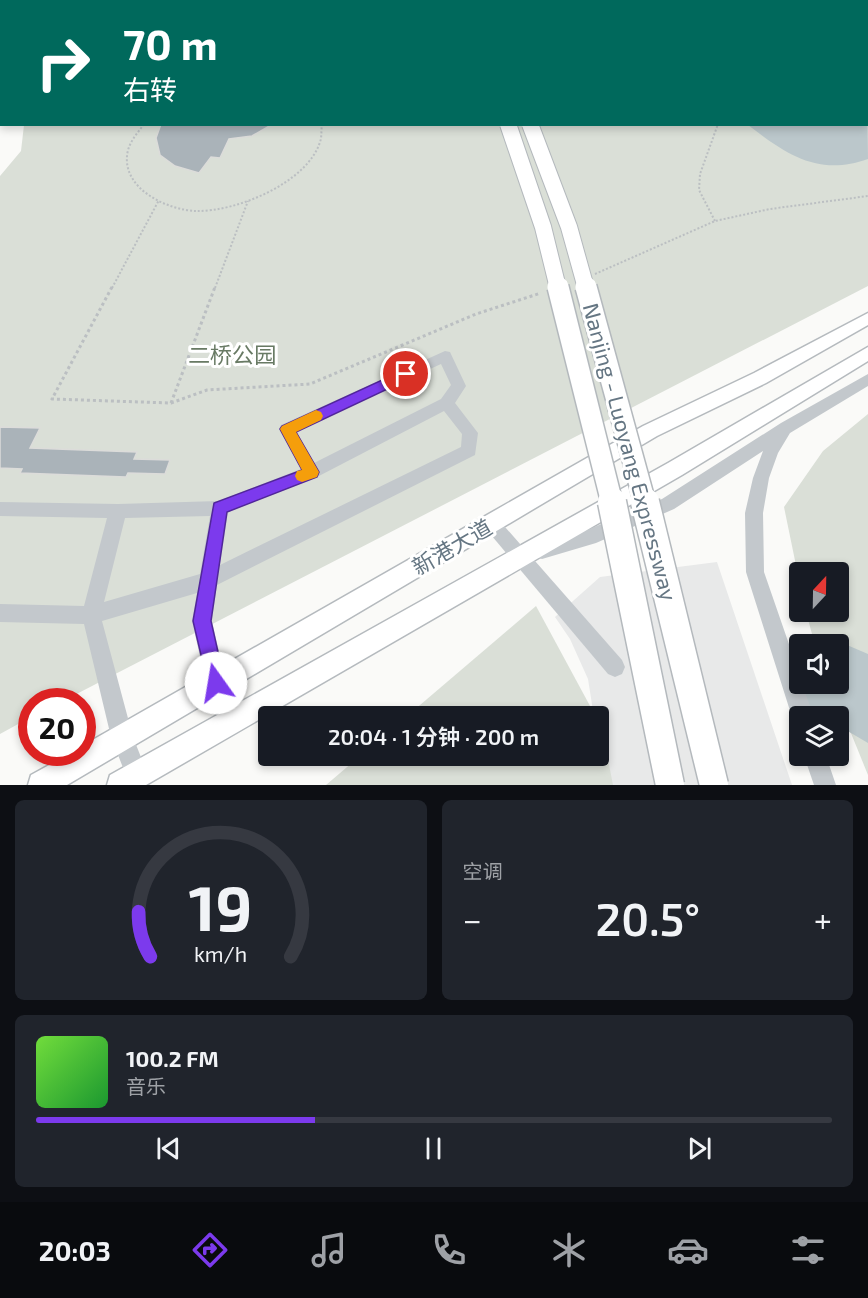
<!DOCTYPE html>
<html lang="zh">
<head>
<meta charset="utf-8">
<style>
	:root { --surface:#171b24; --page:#20242c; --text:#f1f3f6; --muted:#9ea1a6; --line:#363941; --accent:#7c3aed }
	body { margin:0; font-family:"Exo 2","Noto Sans SC",sans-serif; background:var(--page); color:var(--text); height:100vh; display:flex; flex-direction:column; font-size:22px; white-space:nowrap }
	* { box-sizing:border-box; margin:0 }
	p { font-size:20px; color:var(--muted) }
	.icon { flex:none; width:33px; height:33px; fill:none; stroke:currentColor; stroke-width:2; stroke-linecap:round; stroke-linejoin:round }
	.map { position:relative; height:785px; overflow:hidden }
	.details { display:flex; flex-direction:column; gap:15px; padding:15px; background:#0d0f14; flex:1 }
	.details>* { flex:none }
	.hud { position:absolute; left:0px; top:0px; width:868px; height:126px; box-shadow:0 3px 9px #0003; background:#00695c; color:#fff; overflow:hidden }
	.needle { width:39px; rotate:22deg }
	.buttons { position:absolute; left:789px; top:562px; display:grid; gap:12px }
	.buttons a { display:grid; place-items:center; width:60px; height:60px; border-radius:6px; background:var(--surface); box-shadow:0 3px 9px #0003; font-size:30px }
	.speed { position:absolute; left:18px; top:688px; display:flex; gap:12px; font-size:30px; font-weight:700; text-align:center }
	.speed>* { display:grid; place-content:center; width:78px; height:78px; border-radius:50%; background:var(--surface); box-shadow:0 3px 9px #0003; line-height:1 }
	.speed .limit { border:9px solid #d22; background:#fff; color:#111 }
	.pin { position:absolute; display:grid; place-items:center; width:51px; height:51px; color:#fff; margin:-26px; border:3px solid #fff; border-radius:50%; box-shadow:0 2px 6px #0007 }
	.me { position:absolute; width:66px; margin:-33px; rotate:347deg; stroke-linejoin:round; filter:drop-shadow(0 0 4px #0008) }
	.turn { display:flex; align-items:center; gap:21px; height:126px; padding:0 24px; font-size:27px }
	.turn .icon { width:78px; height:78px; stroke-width:2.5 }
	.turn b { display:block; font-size:42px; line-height:51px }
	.big { font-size:45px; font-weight:600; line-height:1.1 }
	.details .widget { flex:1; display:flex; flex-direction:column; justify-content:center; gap:9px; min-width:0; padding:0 21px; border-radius:9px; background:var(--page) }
	.details .dial { align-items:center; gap:0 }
	.dial svg { height:156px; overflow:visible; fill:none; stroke:var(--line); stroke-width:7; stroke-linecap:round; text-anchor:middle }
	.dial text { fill:var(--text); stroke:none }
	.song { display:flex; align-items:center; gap:18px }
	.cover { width:72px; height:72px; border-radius:9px; background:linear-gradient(135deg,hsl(100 70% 55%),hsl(130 70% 35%)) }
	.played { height:6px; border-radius:3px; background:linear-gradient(90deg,var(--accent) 35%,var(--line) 35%) }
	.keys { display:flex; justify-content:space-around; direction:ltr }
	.heat { display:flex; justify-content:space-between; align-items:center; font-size:33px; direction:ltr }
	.details .tiles { flex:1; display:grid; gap:15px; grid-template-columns:1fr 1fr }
	.widget:last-child { grid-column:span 2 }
	.trip { position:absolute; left:258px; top:706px; width:351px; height:60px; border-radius:6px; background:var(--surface); box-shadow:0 3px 9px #0003; font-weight:600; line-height:60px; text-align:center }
	.dock { display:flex; height:96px; justify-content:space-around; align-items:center; background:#090b0e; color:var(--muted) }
	.dock .icon { width:42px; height:42px }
	.dock .selected { color:var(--accent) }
	.dock b { font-size:27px; color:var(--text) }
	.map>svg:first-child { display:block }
</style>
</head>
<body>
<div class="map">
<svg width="868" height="785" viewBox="0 0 868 785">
	<rect width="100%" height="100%" fill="#fafaf8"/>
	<path fill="#e8e9e9" d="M717,562L792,785H604L599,748L598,717H594L588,679L570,639L555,617L600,577Z"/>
	<g fill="#dadfd7">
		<path d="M0,0H868V286L61,702H32L31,717L0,734V176L21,151L24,125L867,124V2H2L1,20Z"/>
		<path d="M868,414V775L831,684H838V645H815L806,612H838V573H800L799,580L784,507L823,451Z"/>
		<path d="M536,606L596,717H406Z"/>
		<path d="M599,722L602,729L613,785H326L360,756H598Z"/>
	</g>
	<g fill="#bbc7cb">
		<path d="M867,97L868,159C818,177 786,154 748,125L867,124Z"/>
		<path d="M832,643L847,645L868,654V743L839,726L838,717C803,717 798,690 799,660L800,684H838V645H809Z"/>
	</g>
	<g fill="#aab3b9" stroke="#dcdcda" stroke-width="1.5">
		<path d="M161,124H273L252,136L229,139L220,158L211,157L199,173L175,166L160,155L156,138Z"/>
		<path d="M0,427L40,428L30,448L137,452L134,459L170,460L165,474L128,473L126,477L20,473L22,469L0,468Z"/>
	</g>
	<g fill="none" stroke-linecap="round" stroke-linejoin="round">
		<g stroke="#b5babe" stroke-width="3">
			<g id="major">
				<path d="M868,313V325L766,383L657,436L67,785H28L31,775L71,753H82V746L643,426L754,373Z"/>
				<path d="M868,347V361L682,475L146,785H107L110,775L668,463Z"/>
			</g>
		</g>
		<g stroke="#b4b9bd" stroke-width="3">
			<g id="highway">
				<path d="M461,0H471L472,2H461Z"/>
				<path d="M477,0H487L488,2H477Z"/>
			</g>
		</g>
		<g stroke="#bbbfc2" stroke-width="1.5" stroke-dasharray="1.5 1.5" stroke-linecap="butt">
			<path d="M677,0L681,2"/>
			<path d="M669,2L672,0"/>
			<path d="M807,2L817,0"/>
		</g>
		<g stroke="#bbbfc2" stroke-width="2" stroke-dasharray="2 2" stroke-linecap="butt">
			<path d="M144,124C137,134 128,143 127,156C124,190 168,210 196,211C236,212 307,183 320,142C322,137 321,130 322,124"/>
			<path d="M715,221L699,190L700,174L718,124"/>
			<path d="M595,274L715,221L770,209L868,196"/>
			<path d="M112,288L159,200"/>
			<path d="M215,288L248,201"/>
		</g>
		<g stroke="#bbbfc2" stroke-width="3" stroke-dasharray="3 3" stroke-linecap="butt">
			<path d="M112,287L52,399L171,403L207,390L310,384L476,314L541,293"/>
			<path d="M171,403L215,287"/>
		</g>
		<g fill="#c3c8cc" fill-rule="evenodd">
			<path d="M59,0H67L58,2Z"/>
			<path d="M2,62V68L0,69V63Z"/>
			<path d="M445,351L450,352L466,386L455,403L478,433L475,455L217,585L212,621L226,683L241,722L238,730L230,733L222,730L206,683L192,621L197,593L102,621L133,737L148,775L145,783L140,785L129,783L111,737L84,624L0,622V604L84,606L107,518L0,516V502L118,504L219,501L301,469L279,429L281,425ZM441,364L451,385L441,399L314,463L296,431ZM444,411L462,434L461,447L220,565L228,512L317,477ZM210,516L200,574L104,602L125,518Z"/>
			<path d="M868,374V386L790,433L778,453L769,478L763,513L764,572L800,676V684H802L814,717H800V726L796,724L792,717L746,572L745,513L753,478L763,451L674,509L596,543L542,559L536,557L533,551L536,545L587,530L662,499L781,423Z"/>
			<path d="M492,516L498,519L622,660L625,667L622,674L615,677L608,674L486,529L483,524L486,519Z"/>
			<path d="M804,756H826L836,785H814Z"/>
		</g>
		<use href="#major" fill="#fff" fill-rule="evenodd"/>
		<use href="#highway" fill="#fff" fill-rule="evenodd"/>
		<g stroke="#b4b9bd" stroke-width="18" stroke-linecap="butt">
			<g id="highway-bridge-far2">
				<path d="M508,124L543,227L558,288"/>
				<path d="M530,124L569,227L586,288"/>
			</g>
		</g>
		<g stroke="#b4b9bd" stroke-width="24" stroke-linecap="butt">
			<g id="highway-bridge-far1">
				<path d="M558,287L612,503"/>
				<path d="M586,287L645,503"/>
			</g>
		</g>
		<g stroke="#b4b9bd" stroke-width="31" stroke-linecap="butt">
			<g id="highway-bridge">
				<path d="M612,502L670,785"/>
				<path d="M645,502L714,785"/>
			</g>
		</g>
		<use href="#highway-bridge-far2" stroke="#fff" stroke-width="16"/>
		<use href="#highway-bridge-far1" stroke="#fff" stroke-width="21"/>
		<use href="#highway-bridge" stroke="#fff" stroke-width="28"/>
	</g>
	<path fill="#7c3aed" stroke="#51269a" stroke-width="1.5" d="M406,369L411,371L413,374L411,378L296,432L319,472L317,477L227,512L211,621L225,683L222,689L216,692L209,689L193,621L214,503L302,470L280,429L282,426Z"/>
	<path fill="#f59e0b" d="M316,410L321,412L323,416L321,420L296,432L319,472L317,477L302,482L297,480L295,476L297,471L302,470L280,429L282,426Z"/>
	<g text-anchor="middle" stroke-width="6" stroke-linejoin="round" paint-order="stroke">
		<g font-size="22" fill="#687a64" stroke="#fff">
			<text x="232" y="363">二桥公园</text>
		</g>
		<g font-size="22" fill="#657683" stroke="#fff">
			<text transform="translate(630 452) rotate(75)" y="8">Nanjing - Luoyang Expressway</text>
			<text transform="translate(452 547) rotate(-30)" y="8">新港大道</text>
		</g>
	</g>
</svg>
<div class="buttons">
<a><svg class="needle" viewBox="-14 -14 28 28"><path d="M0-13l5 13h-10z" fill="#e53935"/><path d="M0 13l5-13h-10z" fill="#9ea1a6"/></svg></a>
<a><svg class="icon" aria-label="sound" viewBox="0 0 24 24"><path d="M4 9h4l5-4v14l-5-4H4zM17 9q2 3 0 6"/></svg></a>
<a><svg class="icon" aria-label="layers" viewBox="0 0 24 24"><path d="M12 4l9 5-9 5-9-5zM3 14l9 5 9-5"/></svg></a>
</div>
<div class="speed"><div class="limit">20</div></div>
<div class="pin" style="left:406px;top:374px;background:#d93025"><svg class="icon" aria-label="arrive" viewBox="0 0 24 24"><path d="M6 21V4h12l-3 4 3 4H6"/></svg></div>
<svg class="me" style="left:216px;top:683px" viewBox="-20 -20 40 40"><circle r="19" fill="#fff"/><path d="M0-13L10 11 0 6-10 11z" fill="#7c3aed"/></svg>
<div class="trip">20:04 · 1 分钟 · 200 m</div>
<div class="hud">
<div class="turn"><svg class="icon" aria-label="right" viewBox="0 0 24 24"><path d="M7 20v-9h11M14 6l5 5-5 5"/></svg><div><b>70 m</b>右转</div></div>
</div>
</div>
<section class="details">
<div class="tiles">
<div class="widget dial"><svg viewBox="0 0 100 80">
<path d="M14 69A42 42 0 1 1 86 69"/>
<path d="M14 69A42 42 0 0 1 8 46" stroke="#7c3aed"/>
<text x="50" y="56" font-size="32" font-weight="700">19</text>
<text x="50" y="72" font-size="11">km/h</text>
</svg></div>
<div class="widget"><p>空调</p>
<div class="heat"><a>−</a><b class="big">20.5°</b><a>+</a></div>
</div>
<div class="widget">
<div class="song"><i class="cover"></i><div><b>100.2 FM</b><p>音乐</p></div></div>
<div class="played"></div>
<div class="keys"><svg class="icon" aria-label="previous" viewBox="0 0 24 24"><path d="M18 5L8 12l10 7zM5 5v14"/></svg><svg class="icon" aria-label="pause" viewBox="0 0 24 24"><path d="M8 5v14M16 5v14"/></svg><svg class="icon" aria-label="next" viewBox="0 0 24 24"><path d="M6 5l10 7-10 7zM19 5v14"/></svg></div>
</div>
</div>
</section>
<nav class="dock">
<b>20:03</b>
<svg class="icon selected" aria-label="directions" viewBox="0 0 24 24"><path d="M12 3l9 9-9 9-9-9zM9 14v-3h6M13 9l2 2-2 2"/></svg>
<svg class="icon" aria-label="music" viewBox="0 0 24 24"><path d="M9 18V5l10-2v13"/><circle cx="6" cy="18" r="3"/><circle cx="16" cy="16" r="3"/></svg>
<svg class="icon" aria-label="phone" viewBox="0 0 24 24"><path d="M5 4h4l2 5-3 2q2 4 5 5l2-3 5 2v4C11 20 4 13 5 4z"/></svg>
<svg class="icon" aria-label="climate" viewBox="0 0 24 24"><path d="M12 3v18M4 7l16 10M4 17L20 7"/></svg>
<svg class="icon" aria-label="car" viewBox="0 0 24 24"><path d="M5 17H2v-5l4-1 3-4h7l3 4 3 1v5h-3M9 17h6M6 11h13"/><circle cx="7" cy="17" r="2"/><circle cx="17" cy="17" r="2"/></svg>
<svg class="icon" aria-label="filters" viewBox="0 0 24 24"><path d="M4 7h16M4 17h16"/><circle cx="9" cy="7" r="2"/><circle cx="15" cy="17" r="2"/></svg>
</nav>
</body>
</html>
